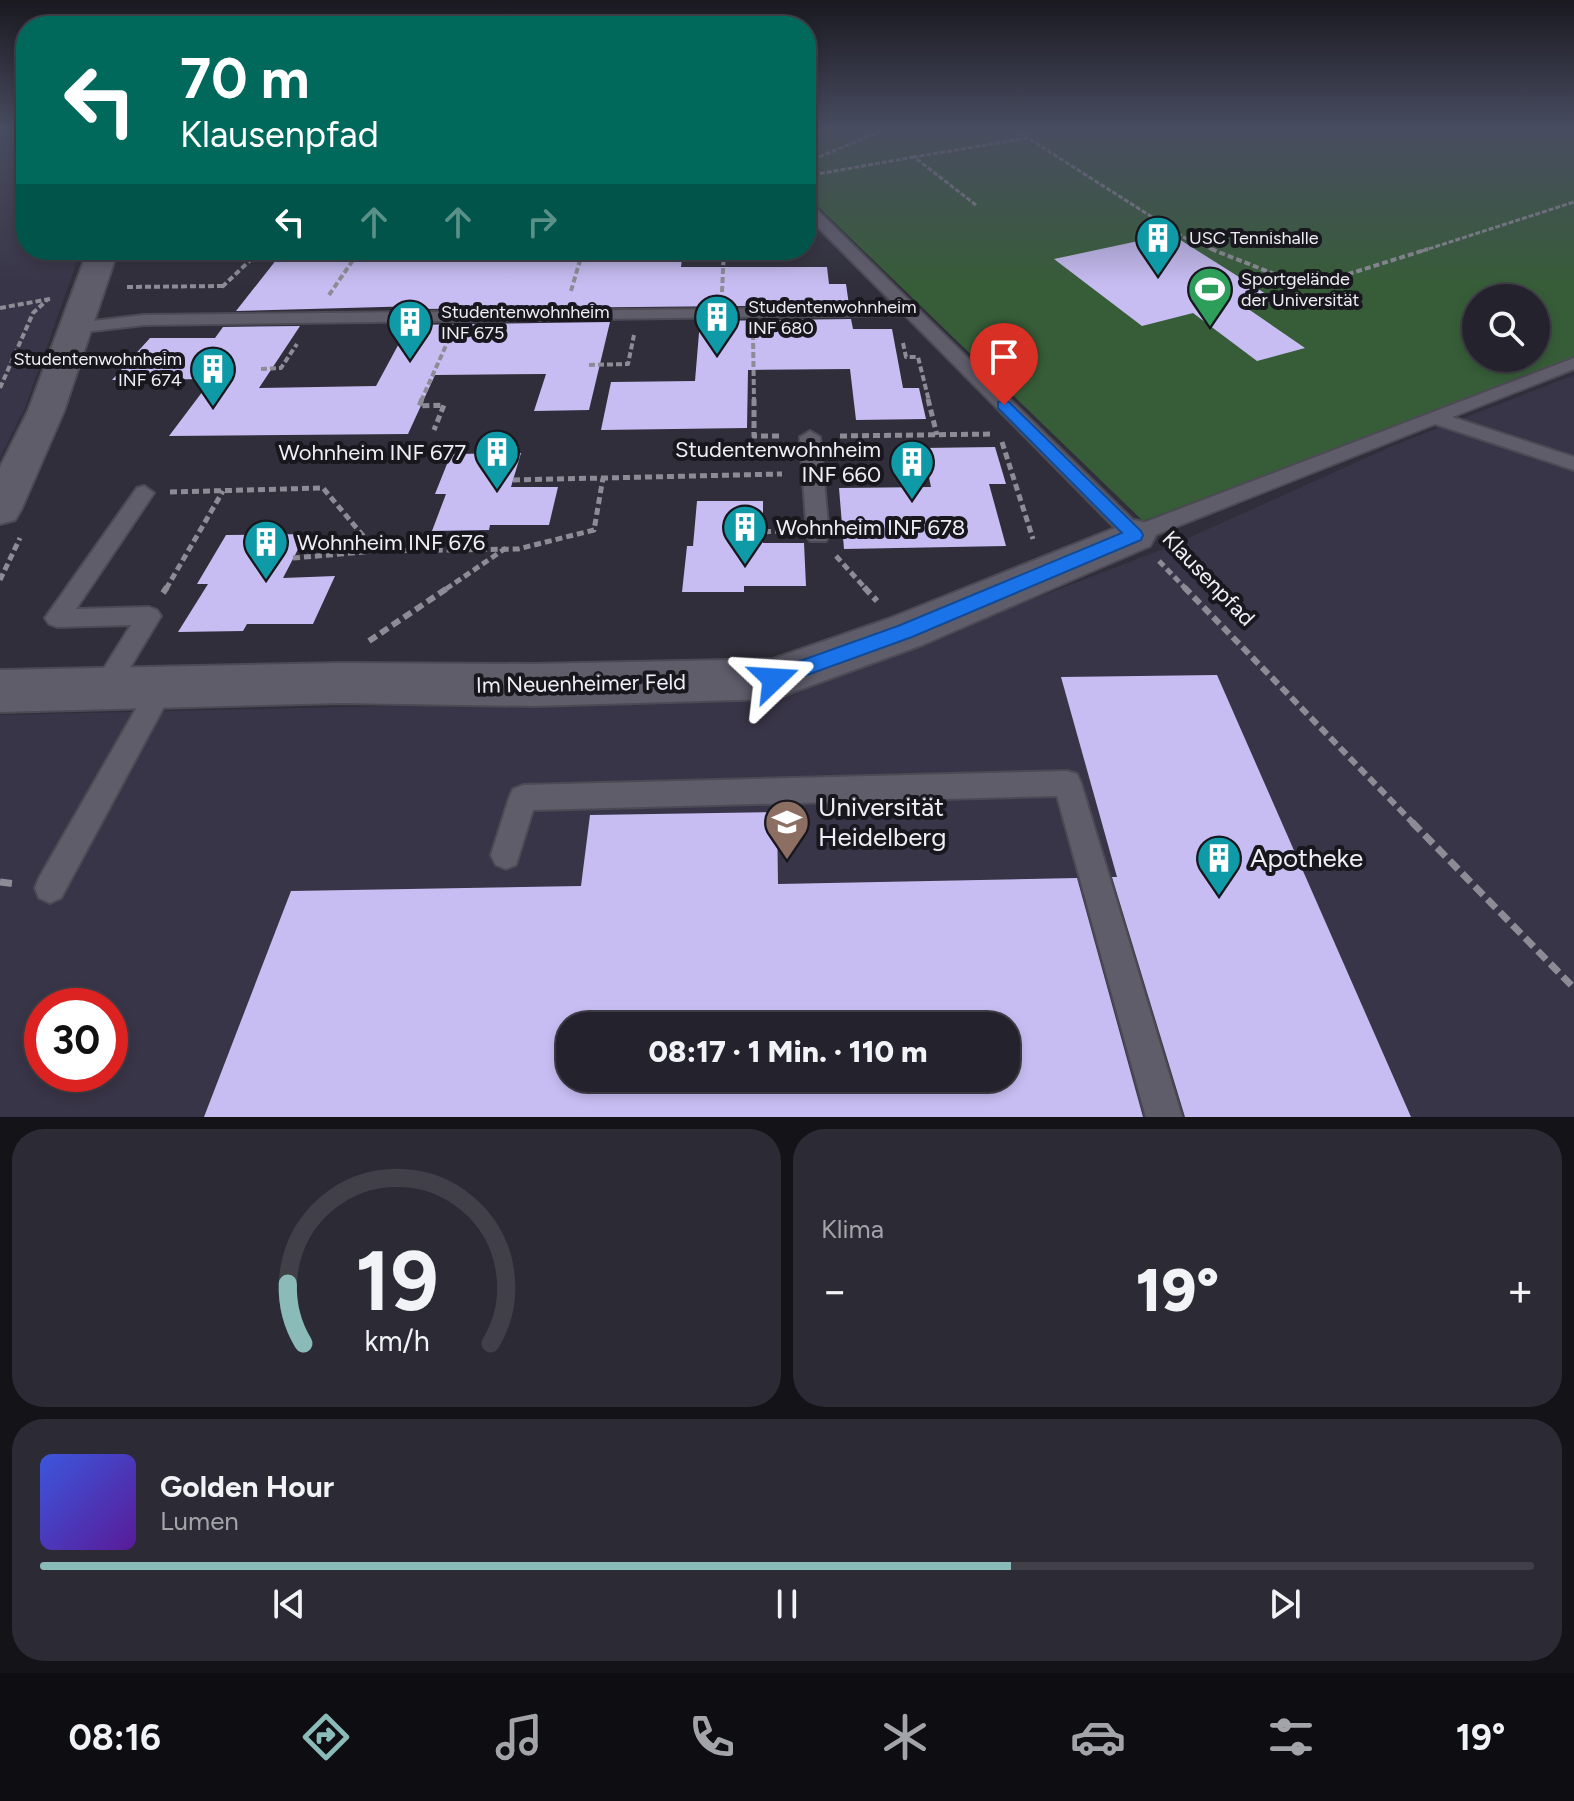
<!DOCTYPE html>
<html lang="de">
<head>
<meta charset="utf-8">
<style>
	:root { --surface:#24222c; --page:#2c2a34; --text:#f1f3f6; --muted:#a3a4a9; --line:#413f48; --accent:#8bbbb9 }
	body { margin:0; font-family:Figtree,sans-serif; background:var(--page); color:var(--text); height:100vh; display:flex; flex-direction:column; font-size:30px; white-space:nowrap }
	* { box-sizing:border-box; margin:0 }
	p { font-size:26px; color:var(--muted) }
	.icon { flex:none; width:44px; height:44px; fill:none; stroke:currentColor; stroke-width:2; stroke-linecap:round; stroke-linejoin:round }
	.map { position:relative; height:1117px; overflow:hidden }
	.details { display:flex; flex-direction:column; gap:12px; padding:12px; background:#141318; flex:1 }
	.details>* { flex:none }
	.hud { position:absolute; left:16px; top:16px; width:800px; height:244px; border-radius:32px; box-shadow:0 4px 12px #0003,0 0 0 2px var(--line); background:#00695c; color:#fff; overflow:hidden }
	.controls { position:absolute; left:1462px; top:284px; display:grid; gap:16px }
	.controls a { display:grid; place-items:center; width:88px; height:88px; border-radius:50%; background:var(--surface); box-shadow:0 4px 12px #0003,0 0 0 2px var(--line); font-size:40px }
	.speed { position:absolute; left:24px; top:988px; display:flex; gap:16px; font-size:40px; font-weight:700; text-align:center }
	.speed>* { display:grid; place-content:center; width:104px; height:104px; border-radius:50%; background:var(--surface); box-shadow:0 4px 12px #0003,0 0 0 2px var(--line); line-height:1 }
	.speed .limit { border:12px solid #d22; background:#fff; color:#111 }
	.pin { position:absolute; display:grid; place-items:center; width:68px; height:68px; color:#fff; margin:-82px -34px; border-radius:50% 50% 50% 0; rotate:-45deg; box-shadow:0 0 8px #0007 }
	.pin .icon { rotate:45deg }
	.me { position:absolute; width:88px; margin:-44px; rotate:70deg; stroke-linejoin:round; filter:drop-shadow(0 0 6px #0008) }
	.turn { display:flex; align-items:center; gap:28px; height:168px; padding:0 32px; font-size:36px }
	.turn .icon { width:104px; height:104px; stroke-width:2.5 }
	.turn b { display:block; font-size:56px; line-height:68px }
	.lanes { display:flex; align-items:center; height:76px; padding:0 32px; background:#0003; justify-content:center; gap:40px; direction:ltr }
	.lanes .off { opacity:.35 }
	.big { font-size:60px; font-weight:800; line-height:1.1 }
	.details .tile { flex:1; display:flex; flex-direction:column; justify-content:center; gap:12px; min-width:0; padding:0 28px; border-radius:32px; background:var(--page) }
	.details .dial { align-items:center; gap:0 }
	.dial svg { height:208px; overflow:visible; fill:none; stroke:var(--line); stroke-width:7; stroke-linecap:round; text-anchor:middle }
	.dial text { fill:var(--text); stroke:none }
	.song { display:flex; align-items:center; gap:24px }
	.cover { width:96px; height:96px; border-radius:12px; background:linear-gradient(135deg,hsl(230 70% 55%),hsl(270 70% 35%)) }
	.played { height:8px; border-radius:4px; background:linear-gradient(90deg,var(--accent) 65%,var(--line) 65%) }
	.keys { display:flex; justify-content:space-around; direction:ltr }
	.heat { display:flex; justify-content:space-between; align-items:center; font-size:44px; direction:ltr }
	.details .tiles { flex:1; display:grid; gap:12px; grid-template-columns:1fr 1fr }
	.tile:last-child { grid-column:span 2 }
	.trip { position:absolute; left:556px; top:1012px; width:464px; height:80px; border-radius:32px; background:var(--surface); box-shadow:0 4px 12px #0003,0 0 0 2px var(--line); font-weight:800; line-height:80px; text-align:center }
	.dock { display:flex; height:128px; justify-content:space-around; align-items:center; background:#0e0e12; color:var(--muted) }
	.dock .icon { width:56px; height:56px }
	.dock .selected { color:var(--accent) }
	.dock b { font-size:36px; color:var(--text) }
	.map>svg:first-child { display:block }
</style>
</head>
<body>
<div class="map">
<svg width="1574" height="1117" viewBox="0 0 1574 1117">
	<rect width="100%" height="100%" fill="#302e3a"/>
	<g fill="#393548" fill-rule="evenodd">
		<path d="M0,130H26V250H81L25,408L0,458Z"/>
		<path d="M1574,375V1117H0V715L777,697L1164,549L1390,447ZM42,1006H110V1074H42ZM570,1026H1006V1078H570Z"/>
	</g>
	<path fill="#375d38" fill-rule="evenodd" d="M806,130H1574V358L1143,521L806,195ZM1476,298H1536V358H1476Z"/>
	<g fill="#c8bdf2" fill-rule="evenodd">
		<path d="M1171,234L1266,294L1238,302L1305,348L1257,361L1193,313L1142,326L1054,259Z"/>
		<path d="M284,250H683L681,267H827L829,284H846L849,305L417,309L419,306L236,311Z"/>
		<path d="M851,319L853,329H892L903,388H919L926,419L856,420L850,369L748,370L747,428L601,430L611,382L695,381L700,321Z"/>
		<path d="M610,322L589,410L534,411L546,374L435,375L408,434L169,436L212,379L112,380L150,338H215L223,327L300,326L259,388L376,386L409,325Z"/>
		<path d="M995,447L1006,484H989L1006,546L844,549L839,488L931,487L923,448Z"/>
		<path d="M521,453L511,487H558L549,525H490L489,530L432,531L446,494H435L451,454Z"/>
		<path d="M697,501H763V543H804L806,586H744V592H682L687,546H693Z"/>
		<path d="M306,534L283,578L335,576L313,624H247L243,631L178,632L208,584H197L226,535Z"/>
		<path d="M1217,675L1411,1117H1185L1112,877H1117L1061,677Z"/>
		<path d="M777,812L778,884L1077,878L1143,1117H204L291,891L581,886L590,815ZM570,1026H1006V1078H570Z"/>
	</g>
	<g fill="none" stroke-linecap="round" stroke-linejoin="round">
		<g stroke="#4c4a54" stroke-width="4">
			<g id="lane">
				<path d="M806,203L811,204L1138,525L1574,358V369L1452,417L1574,457V470L1435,424L1135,543L1127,540L905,315L144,325L76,333L68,328L76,323L144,315L897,307L806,215Z"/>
				<path d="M810,431L820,437L829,536L826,541H810L807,536L800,437Z"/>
				<path d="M144,486L154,493L76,609L149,607L157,610L161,616L113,696L104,699L95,696L91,689L131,625L57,627L49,624L45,618L137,488Z"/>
				<path d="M161,678L170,681L174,688L61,898L50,903L39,898L35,888L39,878L152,681Z"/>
				<path d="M1067,771L1077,774L1081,783L1182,1117H1146L1057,796L533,810L516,865L506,869L496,865L491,855L509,798L513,789L523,785Z"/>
			</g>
		</g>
		<g stroke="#4c4a54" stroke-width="4">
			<g id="street">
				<path d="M88,250H118L64,411L21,510L15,520L0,524V467L28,411Z"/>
				<path d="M1135,520L1150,524L1156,535L1150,546L922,645L774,699L533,706L342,703L0,712V670L342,663L533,664L773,659L888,619Z"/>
			</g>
		</g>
		<g stroke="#8d8c96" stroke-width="3" stroke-dasharray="5 2" stroke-linecap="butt">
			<path d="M1012,130L1027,137"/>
			<path d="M806,162L885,130"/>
			<path d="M806,176L914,157"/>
			<path d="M976,205L914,157L1028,138L1185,238L1216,251"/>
			<path d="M1422,251L1574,202"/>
		</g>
		<g stroke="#8d8c96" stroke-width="4" stroke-dasharray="6 3" stroke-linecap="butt">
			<path d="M1211,249L1292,281L1323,282L1428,249"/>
			<path d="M127,287L223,286"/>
			<path d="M222,287L261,250"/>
			<path d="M571,291L583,250"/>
			<path d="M722,292L724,250"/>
			<path d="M329,295L360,250"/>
			<path d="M0,308L50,299"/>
			<path d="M753,334L754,401"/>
			<path d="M903,343L906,357H918L929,401"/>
			<path d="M589,365L628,364L634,335"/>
			<path d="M261,369L281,368L297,344"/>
			<path d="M0,388L33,313L47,300"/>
			<path d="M421,401L448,341"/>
		</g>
		<g stroke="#8d8c96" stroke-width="5" stroke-dasharray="7 4" stroke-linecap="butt">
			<path d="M422,399L419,406L444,405L434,430"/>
			<path d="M754,399V436H782"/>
			<path d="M928,399L937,435"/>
			<path d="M840,436L994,434"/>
			<path d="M1002,442L1033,539"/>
			<path d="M513,480L782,474"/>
			<path d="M170,492L323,488L375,550"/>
			<path d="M753,532L784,531"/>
			<path d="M836,556L866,589"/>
			<path d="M293,558L376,551L518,549L594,530L603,478"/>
			<path d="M1159,561L1186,589"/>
			<path d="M0,580L20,538"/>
			<path d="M166,589L223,491"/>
			<path d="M446,589L506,548"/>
		</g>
		<g stroke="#8d8c96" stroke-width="6" stroke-dasharray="9 5" stroke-linecap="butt">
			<path d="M864,587L877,601"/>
			<path d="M1184,587L1414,824"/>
			<path d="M163,593L167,587"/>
			<path d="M369,641L449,587"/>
		</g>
		<g stroke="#8d8c96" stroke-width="7" stroke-dasharray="12 6" stroke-linecap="butt">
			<path d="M1412,822L1574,988"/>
			<path d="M0,882L17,884"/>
		</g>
		<use href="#lane" fill="#605d6b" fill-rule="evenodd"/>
		<use href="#street" fill="#605d6b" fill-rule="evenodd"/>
	</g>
	<linearGradient id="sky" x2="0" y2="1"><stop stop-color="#1a1920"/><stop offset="0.45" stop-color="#484c60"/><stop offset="1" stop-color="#484c60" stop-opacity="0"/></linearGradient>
	<rect width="1574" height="286" fill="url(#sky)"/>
	<path fill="#1a73e8" stroke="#114b97" stroke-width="2" d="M1004,401L1009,402L1141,531L1143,535L1141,540L912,637L774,687L766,685L763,679L766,673L898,626L1122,533L998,408V402Z"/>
	<defs>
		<g id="building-pin" transform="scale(2.3)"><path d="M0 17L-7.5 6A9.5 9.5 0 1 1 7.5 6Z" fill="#0f9aa8" stroke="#18171d"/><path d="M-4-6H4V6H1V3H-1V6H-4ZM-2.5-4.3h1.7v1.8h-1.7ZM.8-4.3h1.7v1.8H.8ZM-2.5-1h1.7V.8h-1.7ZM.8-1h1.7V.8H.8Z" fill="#fff"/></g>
		<g id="stadium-pin" transform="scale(2.3)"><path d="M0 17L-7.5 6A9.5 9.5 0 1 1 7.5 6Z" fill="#2e9e5b" stroke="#18171d"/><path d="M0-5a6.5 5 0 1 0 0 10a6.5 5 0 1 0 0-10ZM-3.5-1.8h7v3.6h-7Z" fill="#fff"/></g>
		<g id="university-pin" transform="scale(2.3)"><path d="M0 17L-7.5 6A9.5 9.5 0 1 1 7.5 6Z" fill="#8d6e63" stroke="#18171d"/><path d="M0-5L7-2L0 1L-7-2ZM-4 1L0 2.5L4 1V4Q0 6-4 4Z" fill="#fff"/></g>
	</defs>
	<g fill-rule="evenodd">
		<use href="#building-pin" x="1158" y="238"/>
		<use href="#stadium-pin" x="1210" y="289"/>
		<use href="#building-pin" x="717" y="317"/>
		<use href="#building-pin" x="410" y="322"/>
		<use href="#building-pin" x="213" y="369"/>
		<use href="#building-pin" x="497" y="452"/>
		<use href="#building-pin" x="912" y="462"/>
		<use href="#building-pin" x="745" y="527"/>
		<use href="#building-pin" x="266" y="542"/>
		<use href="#university-pin" x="787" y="822"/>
		<use href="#building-pin" x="1219" y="858"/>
	</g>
	<g text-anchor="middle" stroke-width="8" stroke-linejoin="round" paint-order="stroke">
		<g font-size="18" fill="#efeef6" stroke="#18171d" text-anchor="start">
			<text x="1189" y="244">USC Tennishalle</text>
			<text x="1241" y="285">Sportgelände<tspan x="1241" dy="21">der Universität</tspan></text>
			<text x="748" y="313">Studentenwohnheim<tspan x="748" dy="21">INF 680</tspan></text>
			<text x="441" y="318">Studentenwohnheim<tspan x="441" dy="21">INF 675</tspan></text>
			<text x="182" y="365" text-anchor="end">Studentenwohnheim<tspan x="182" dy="21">INF 674</tspan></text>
		</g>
		<g font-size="22" fill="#efeef6" stroke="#18171d" text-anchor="end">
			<text x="881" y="457">Studentenwohnheim<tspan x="881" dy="25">INF 660</tspan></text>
			<text x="466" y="460">Wohnheim INF 677</text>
			<text x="776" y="535" text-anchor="start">Wohnheim INF 678</text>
			<text x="297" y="550" text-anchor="start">Wohnheim INF 676</text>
		</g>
		<g font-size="22" fill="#efeef6" stroke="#18171d">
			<text transform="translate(1209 578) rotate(46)" y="8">Klausenpfad</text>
			<text transform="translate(581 683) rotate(-1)" y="8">Im Neuenheimer Feld</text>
		</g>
		<g font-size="26" fill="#efeef6" stroke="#18171d" text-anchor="start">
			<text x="818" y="816">Universität<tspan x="818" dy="30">Heidelberg</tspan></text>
			<text x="1250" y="867">Apotheke</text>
		</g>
	</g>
</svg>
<div class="controls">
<a><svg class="icon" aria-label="search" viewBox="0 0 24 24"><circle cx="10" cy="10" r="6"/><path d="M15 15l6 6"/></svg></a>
</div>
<div class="speed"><div class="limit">30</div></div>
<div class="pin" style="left:1004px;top:405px;background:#d93025"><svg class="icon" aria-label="arrive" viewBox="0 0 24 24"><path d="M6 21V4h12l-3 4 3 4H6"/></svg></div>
<svg class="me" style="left:774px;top:679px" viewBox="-20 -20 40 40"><path d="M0-17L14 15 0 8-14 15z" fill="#1a73e8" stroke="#fff" stroke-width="4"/></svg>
<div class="trip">08:17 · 1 Min. · 110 m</div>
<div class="hud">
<div class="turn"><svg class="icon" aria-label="left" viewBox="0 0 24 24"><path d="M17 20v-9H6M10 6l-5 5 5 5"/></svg><div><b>70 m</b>Klausenpfad</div></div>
<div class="lanes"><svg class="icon" aria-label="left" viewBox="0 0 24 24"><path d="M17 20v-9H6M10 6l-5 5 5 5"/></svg><svg class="icon off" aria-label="ahead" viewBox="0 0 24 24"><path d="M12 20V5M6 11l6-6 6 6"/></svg><svg class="icon off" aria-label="ahead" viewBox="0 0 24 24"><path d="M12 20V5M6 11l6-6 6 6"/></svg><svg class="icon off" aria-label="right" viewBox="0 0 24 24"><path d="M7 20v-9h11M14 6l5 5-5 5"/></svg></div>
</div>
</div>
<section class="details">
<div class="tiles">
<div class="tile dial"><svg viewBox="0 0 100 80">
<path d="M14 69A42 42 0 1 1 86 69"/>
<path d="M14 69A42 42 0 0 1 8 46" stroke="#8bbbb9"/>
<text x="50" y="56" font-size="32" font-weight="700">19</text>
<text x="50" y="72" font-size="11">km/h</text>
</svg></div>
<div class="tile"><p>Klima</p>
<div class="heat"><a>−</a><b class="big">19°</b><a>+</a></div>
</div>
<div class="tile">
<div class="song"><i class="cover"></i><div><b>Golden Hour</b><p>Lumen</p></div></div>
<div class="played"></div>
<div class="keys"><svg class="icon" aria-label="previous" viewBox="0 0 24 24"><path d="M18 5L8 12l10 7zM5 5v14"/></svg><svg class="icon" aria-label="pause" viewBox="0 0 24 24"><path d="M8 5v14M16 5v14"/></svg><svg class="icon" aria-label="next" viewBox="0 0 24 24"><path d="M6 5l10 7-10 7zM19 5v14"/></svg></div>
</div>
</div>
</section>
<nav class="dock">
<b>08:16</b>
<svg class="icon selected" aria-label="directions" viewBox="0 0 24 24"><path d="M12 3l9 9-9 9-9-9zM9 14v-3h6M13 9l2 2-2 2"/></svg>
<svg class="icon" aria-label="music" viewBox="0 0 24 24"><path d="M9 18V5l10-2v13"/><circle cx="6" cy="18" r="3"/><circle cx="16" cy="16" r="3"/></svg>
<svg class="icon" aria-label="phone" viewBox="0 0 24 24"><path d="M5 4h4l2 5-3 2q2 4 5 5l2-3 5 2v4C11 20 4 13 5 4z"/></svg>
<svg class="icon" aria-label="climate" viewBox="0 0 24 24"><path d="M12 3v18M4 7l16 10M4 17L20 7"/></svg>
<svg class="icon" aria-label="car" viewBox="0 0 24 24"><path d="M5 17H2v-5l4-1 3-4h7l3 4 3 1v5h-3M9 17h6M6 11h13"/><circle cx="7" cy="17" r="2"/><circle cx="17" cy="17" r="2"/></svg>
<svg class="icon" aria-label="filters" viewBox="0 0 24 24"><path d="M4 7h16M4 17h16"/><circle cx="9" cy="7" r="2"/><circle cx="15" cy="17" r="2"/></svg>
<b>19°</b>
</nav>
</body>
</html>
